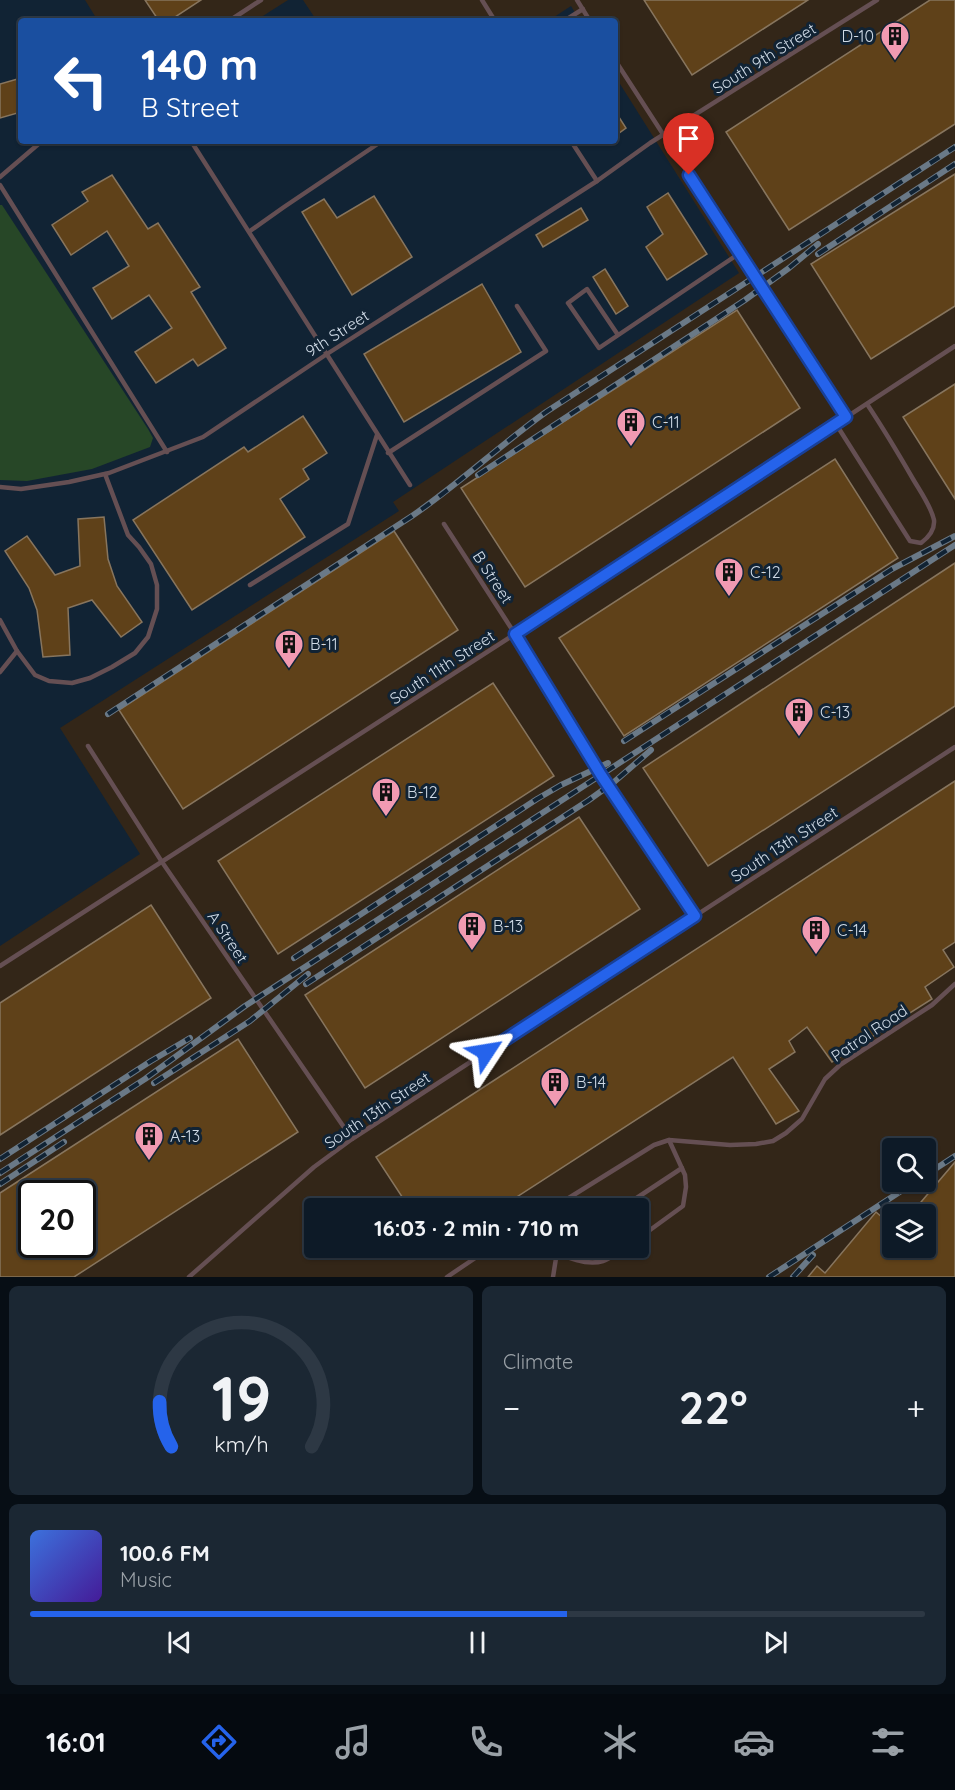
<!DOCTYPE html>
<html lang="en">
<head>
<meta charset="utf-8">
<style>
	:root { --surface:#0d1a27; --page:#1b2733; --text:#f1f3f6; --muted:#9aa1a7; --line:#2d3844; --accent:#2563eb }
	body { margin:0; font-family:Quicksand,sans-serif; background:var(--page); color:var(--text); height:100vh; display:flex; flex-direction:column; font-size:22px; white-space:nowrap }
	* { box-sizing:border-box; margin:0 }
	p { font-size:20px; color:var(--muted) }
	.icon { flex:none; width:33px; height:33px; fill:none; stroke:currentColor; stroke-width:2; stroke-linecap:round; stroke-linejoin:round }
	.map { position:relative; height:1277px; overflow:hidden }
	.details { display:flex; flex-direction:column; gap:9px; padding:9px; background:#070e15; flex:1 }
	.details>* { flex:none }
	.banner { position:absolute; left:18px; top:18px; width:600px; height:126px; border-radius:6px; box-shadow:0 2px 4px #0004,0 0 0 2px var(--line); background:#1a4fa0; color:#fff; overflow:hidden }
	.buttons { position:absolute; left:882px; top:1138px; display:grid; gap:12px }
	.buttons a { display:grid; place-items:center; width:54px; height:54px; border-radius:6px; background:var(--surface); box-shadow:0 2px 4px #0004,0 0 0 2px var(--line); font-size:30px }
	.speed { position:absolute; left:18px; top:1180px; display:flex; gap:12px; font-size:30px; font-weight:700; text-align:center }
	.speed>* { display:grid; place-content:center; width:78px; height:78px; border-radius:50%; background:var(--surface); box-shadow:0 2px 4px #0004,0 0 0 2px var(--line); line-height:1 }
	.speed .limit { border:3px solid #111; border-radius:9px; background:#fff; color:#111 }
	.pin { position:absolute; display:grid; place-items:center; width:51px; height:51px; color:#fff; margin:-62px -26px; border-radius:50% 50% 50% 0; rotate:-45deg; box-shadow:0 0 6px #0007 }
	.pin .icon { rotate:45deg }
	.me { position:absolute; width:66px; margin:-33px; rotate:57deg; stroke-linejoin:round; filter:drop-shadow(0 0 4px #0008) }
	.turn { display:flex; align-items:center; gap:21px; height:126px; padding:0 24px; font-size:27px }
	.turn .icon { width:78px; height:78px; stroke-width:2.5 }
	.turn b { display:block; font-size:42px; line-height:51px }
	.big { font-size:45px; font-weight:800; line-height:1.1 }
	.details .tile { flex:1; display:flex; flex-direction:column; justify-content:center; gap:9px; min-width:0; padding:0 21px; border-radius:9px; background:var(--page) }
	.details .dial { align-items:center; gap:0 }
	.dial svg { height:156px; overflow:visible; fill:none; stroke:var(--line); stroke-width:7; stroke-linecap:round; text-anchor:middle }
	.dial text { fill:var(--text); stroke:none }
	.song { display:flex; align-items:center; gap:18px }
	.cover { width:72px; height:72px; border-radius:9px; background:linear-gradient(135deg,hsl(220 70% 55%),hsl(260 70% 35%)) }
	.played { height:6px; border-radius:3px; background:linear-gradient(90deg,var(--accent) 60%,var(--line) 60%) }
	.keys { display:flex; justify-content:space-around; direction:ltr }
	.heat { display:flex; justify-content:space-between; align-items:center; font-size:33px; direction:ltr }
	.details .tiles { flex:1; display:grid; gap:9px; grid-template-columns:1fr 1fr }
	.tile:last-child { grid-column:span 2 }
	.trip { position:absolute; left:304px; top:1198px; width:345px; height:60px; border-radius:6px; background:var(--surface); box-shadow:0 2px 4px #0004,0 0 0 2px var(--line); font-weight:800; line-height:60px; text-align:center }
	.tabs { display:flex; height:96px; justify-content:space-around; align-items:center; background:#050a10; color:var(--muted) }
	.tabs .icon { width:42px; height:42px }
	.tabs .current { color:var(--accent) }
	.tabs b { font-size:27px; color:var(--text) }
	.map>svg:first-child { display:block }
</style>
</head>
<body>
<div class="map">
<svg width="955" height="1277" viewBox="0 0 955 1277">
	<rect width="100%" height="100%" fill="#112334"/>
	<g fill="#332618" fill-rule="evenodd">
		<path d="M85,0H288L255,21H98Z"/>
		<path d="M303,0H955V1277H0V946L140,854L60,728L399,511L393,502L739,273L615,76V21H580L571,6L548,21H317ZM892,1149H926V1182H892ZM32,1194H82V1245H32ZM315,1209H639V1248H315ZM892,1215H926V1248H892Z"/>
	</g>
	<path fill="#274727" d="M0,205H2L148,429L153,438L150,447L92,469L27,481L0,480Z"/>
	<g fill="#5f4119" stroke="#87755e" stroke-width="1.5" fill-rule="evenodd">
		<path d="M145,0H201L169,21H159Z"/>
		<path d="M644,0H808L692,75Z"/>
		<path d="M930,0H955V124L789,230L726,132Z"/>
		<path d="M21,78V112L0,118V84Z"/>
		<path d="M615,111L626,128L615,136Z"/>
		<path d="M955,174V306L871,359L811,264Z"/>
		<path d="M112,175L148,229L158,223L200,287L191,292L226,348L198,366L193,359L156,383L135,352L172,328L149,295L112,319L93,288L129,266L107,231L71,255L52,225L88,201L82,192Z"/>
		<path d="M668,193L707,254L667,280L646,247L663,234L647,207Z"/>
		<path d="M374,196L412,257L352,295L302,212L324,199L337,218Z"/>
		<path d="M581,208L588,220L543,247L536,235Z"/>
		<path d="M605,269L628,306L616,314L593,277Z"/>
		<path d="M482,284L521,352L404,422L364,354Z"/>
		<path d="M737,310L800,408L525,587L461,488Z"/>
		<path d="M955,384V499L903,417Z"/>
		<path d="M303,416L327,453L303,469L309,479L280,499L305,537L192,610L133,520L244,447L248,452Z"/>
		<path d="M835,459L898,558L624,736L559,638Z"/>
		<path d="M104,517L108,559L117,586L142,622L121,637L92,600L68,608L70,655L43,657L37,610L29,588L5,551L27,536L55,575L80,566L78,519Z"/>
		<path d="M394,531L458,630L183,809L119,710Z"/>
		<path d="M955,563V706L708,866L643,768Z"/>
		<path d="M493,683L554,776L278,954L218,861Z"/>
		<path d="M955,781V942L943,950L954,967L925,987L932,999L832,1062L807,1027L789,1041L795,1052L769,1069L799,1111L776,1124L733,1057L498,1209H410L376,1157Z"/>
		<path d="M579,817L640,909L365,1088L305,995Z"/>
		<path d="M151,905L211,998L0,1135V1003Z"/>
		<path d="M238,1039L298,1132L74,1277H0V1193ZM32,1194H82V1245H32Z"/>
		<path d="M955,1162V1277H808L817,1266L825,1273L876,1212L892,1226V1248H926V1215H910Z"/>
	</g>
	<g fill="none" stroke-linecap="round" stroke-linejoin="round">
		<g stroke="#654f53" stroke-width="4.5">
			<path d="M482,0L495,21"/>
			<path d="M577,0L590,21"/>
			<path d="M229,21L261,0"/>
			<path d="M564,21L583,9"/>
			<path d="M615,60L846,417"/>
			<path d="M191,141L410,485"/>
			<path d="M571,141L597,181"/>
			<path d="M0,177L42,141"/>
			<path d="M0,185L167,452"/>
			<path d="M250,231L284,207L382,141"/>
			<path d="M618,335L587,289L568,303L599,348L740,253"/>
			<path d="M836,424L910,541L921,543C929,537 935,530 934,520C931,506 920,491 913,479C898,453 883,428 867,404"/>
			<path d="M388,453L546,351L517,306"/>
			<path d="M0,487L21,489L69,482L109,473L203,437L327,354L597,181L650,143L877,0"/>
			<path d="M444,524L515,634L601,775L695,917"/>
			<path d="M250,585L348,524L377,435"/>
			<path d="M0,620L17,651"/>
			<path d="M0,672L17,651L35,675L49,681L72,683L90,678L112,667L135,653L148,637L157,609V585L151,564L139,547L128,535L105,474"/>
			<path d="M88,746L162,862L352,1139"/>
			<path d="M0,966L515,634L955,346"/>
			<path d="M551,1209L654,1145L669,1140L730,1145L756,1144L773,1141L786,1133L802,1119L825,1079L840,1065L932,1005L955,984"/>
			<path d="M620,1209L682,1168"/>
			<path d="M639,1238L683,1206L686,1187L685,1175L669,1140"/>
			<path d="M553,1248C564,1258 588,1266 603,1261C610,1259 618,1252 624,1248"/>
			<path d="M189,1277L314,1167L352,1139L955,747"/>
			<path d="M447,1277L490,1248"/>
			<path d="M553,1277L557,1252L562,1248"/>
		</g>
		<g stroke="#6a7987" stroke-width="6">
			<g id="rail">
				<path d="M818,254L955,164"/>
				<path d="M478,475L745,300L789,268L818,244"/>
				<path d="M108,714L412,516C459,484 500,445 546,412L955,147"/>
				<path d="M624,741L892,569L955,536"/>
				<path d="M294,958L537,799L561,785L608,763"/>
				<path d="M306,984L589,800L614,782L651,750"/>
				<path d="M154,1083L250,1021L308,974"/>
				<path d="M0,1159L151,1061L190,1038"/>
				<path d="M0,1173L145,1079L245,1006L955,545"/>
				<path d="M926,1175L955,1156"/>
				<path d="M0,1184L64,1142"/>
				<path d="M769,1277L915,1182"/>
				<path d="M793,1277L813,1255"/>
			</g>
		</g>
		<use href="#rail" stroke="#112334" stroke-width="4" stroke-dasharray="11" stroke-linecap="butt"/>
	</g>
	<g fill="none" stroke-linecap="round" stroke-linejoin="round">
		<g stroke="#184099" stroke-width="15">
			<path id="route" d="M486,1052L695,916L601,775L515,634L846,417L689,175"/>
		</g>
		<use href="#route" stroke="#2563eb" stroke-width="10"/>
	</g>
	<defs>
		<g id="building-pin" transform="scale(1.5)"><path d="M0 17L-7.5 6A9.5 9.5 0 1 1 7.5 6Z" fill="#f19ab2" stroke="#112334"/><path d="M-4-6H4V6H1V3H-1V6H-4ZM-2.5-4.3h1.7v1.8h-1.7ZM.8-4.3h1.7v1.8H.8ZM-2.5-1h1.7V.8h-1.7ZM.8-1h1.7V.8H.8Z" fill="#111"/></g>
	</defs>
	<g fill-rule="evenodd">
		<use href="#building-pin" x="895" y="36"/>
		<use href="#building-pin" x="631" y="422"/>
		<use href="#building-pin" x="729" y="572"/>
		<use href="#building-pin" x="289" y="644"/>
		<use href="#building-pin" x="799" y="712"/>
		<use href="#building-pin" x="386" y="792"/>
		<use href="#building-pin" x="472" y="926"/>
		<use href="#building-pin" x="816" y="930"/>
		<use href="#building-pin" x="555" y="1082"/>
		<use href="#building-pin" x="149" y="1136"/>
	</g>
	<g text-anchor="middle" stroke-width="6" stroke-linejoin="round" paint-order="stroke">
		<g font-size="16" fill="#cfdae6" stroke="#112334" text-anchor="start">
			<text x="874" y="42" text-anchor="end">D-10</text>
			<text x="652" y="428">C-11</text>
			<text x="750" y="578">C-12</text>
			<text x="310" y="650">B-11</text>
			<text x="820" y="718">C-13</text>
			<text x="407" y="798">B-12</text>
			<text x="493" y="932">B-13</text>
			<text x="837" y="936">C-14</text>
			<text x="576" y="1088">B-14</text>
			<text x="170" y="1142">A-13</text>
		</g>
		<g font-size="16" fill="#cfdae6" stroke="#112334">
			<text transform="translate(764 58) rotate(-32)" y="6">South 9th Street</text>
			<text transform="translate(337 333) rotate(-33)" y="6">9th Street</text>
			<text transform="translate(493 577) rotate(57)" y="6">B Street</text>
			<text transform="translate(442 667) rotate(-33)" y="6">South 11th Street</text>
			<text transform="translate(784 844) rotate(-33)" y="6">South 13th Street</text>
			<text transform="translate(228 937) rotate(56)" y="6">A Street</text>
			<text transform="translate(869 1033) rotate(-34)" y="6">Patrol Road</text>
			<text transform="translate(377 1110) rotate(-34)" y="6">South 13th Street</text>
		</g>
	</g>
</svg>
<div class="buttons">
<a><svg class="icon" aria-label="search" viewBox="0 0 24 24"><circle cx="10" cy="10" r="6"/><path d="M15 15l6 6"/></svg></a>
<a><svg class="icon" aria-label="layers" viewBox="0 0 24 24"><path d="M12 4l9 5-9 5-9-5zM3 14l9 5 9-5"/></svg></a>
</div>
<div class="speed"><div class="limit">20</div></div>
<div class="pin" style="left:689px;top:175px;background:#d93025"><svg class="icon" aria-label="arrive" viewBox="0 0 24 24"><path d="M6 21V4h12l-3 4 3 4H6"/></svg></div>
<svg class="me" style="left:486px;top:1052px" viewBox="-20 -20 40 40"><path d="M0-17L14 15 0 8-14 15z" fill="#2563eb" stroke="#fff" stroke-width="4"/></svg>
<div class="trip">16:03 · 2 min · 710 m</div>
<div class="banner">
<div class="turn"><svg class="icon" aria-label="left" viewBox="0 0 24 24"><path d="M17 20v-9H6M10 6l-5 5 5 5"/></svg><div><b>140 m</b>B Street</div></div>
</div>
</div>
<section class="details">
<div class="tiles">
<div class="tile dial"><svg viewBox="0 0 100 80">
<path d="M14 69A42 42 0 1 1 86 69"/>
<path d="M14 69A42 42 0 0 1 8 46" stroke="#2563eb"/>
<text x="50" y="56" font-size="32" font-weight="700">19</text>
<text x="50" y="72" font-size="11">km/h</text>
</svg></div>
<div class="tile"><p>Climate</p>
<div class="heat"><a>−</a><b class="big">22°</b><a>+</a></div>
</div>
<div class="tile">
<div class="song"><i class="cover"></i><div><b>100.6 FM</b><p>Music</p></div></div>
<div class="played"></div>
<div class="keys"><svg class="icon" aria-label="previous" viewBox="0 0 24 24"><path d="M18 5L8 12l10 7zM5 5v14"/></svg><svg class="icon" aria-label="pause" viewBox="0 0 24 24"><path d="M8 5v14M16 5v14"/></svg><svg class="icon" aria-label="next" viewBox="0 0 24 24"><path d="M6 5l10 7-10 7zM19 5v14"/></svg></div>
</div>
</div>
</section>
<nav class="tabs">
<b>16:01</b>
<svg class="icon current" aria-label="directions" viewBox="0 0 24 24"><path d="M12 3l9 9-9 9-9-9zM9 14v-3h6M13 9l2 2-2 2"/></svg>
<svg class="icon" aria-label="music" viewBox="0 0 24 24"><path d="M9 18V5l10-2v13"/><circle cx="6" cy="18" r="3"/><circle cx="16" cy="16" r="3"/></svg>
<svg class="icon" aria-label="phone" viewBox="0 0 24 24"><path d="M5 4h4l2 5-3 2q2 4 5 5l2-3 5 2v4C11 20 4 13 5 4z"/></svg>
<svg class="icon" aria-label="climate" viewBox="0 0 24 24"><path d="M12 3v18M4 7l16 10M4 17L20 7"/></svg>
<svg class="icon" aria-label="car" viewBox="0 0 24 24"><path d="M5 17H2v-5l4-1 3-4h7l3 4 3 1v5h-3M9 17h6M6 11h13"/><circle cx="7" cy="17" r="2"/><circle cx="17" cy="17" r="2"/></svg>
<svg class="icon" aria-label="filters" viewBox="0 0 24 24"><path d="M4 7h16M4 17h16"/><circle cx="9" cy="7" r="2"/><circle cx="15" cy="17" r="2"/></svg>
</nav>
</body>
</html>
